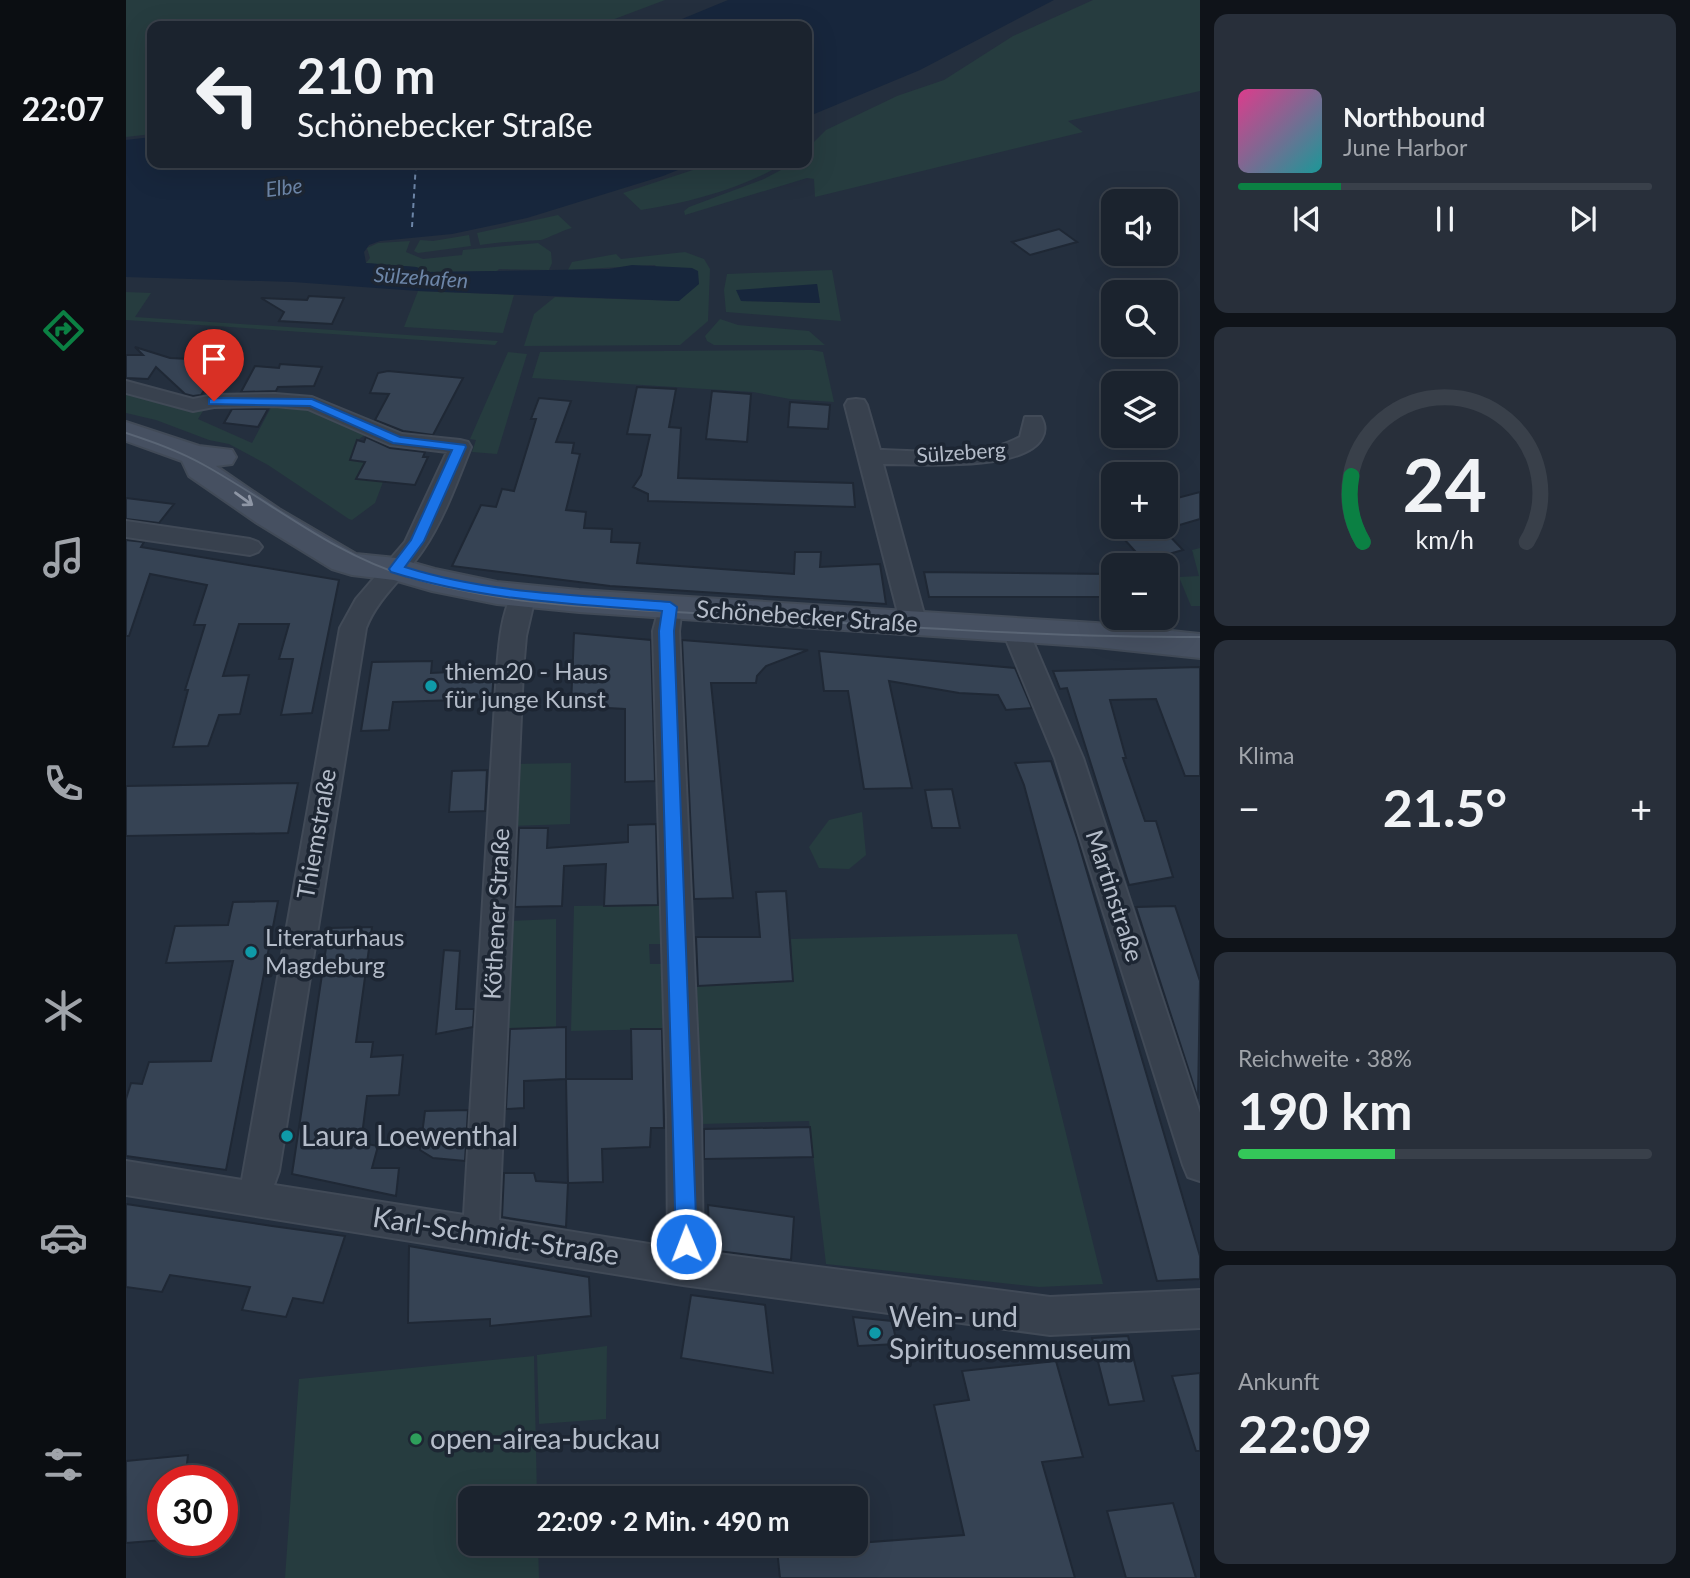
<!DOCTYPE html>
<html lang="de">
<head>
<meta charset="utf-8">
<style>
	:root { --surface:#1b232e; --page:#282f3a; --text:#f1f3f6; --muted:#a0a4aa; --line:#39404a; --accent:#0b8043 }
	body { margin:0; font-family:Lato,sans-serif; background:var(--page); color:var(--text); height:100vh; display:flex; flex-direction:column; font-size:26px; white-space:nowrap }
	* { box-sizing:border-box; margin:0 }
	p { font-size:23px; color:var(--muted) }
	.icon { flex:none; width:38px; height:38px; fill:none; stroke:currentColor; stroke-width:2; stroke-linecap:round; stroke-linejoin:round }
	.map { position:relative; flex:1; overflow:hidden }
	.panel { display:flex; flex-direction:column; gap:14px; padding:14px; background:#0f1319; width:490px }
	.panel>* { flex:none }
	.banner { position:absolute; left:21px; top:21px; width:665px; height:147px; border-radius:14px; box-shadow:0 7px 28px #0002,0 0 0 2px var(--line); background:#1b232e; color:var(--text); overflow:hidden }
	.fabs { position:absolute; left:975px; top:189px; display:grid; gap:14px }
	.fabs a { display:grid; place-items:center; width:77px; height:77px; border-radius:14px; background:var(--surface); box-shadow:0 7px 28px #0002,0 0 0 2px var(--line); font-size:35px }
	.speed { position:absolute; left:21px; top:1465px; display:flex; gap:14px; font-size:35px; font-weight:700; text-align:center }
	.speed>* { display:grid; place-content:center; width:91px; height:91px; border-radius:50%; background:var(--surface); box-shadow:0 7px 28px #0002,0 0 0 2px var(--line); line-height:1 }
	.speed .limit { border:10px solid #d22; background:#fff; color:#111 }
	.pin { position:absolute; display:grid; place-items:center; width:60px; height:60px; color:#fff; margin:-72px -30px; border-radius:50% 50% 50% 0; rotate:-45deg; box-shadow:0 0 7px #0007 }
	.pin .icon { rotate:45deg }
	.me { position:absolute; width:77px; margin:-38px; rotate:359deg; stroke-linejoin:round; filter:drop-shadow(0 0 5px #0008) }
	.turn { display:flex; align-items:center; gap:24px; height:147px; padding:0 35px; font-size:32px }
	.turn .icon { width:91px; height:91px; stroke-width:2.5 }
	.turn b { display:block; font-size:49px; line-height:60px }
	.big { font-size:52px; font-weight:700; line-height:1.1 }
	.panel .widget { flex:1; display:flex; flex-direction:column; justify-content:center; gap:10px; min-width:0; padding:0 24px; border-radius:14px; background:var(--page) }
	.panel .dial { align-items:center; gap:0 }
	.dial svg { height:182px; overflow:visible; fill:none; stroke:var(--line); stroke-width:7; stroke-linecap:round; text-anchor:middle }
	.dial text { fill:var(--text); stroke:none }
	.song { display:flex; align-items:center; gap:21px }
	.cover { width:84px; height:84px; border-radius:10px; background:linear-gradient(135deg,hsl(330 70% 55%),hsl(180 70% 35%)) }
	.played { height:7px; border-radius:4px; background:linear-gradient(90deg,var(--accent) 25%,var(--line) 25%) }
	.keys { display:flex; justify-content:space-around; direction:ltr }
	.heat { display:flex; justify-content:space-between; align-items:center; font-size:38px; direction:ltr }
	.charge { height:10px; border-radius:5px; background:linear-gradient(90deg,#34c759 38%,var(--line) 0) }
	.trip { position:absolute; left:332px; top:1486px; width:410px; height:70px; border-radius:14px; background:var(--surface); box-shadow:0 7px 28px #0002,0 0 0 2px var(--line); font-weight:700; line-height:70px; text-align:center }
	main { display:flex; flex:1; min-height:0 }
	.tab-bar { display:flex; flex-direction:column; width:126px; justify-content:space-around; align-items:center; background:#0b0e12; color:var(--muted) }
	.tab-bar .icon { width:49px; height:49px }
	.tab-bar .active { color:var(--accent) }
	.tab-bar b { font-size:32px; color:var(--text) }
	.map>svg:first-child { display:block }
</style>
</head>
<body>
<main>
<nav class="tab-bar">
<b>22:07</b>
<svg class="icon active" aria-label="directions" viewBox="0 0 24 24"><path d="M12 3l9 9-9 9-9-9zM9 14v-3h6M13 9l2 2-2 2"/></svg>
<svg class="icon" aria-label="music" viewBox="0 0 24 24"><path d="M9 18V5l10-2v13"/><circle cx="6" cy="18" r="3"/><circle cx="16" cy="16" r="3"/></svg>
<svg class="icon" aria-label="phone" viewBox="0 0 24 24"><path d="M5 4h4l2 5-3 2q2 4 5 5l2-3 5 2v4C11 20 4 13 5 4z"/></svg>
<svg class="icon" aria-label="climate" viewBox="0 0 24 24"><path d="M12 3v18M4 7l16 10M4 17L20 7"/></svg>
<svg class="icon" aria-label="car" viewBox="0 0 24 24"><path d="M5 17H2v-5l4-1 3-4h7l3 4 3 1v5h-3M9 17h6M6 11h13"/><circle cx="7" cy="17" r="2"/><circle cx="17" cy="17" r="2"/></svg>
<svg class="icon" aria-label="filters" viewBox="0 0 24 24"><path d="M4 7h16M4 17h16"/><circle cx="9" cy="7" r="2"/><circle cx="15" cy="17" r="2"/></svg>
</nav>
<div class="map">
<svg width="1074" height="1578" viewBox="0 0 1074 1578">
	<rect width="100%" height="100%" fill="#242f3e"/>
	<g fill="#263c3f" fill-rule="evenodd">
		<path d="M0,0H539L470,26H26V134L0,137Z"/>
		<path d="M967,0H1074V91L942,121L957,132L689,197L688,179L681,178L559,215L558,211L563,207L638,179L668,163H681V149L700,130L771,96L818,80L887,36Z"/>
		<path d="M588,163H659C615,189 565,202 515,210L497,193Z"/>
		<path d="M432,215L446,228C437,230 420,239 415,240C394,241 375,242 354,245L351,233Z"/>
		<path d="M343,235L345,246L292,253L288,251L294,240L307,241Z"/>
		<path d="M284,241L280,252L297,259L336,255L337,250L412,243L425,252L426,263L423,270L373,269L371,271L304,272L290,267L240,263L244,258L241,248L252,243Z"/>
		<path d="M559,252L578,259L584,269L582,321L554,345L398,346L408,314L429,297L553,301L529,265L442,270L446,262L490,254L495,259Z"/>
		<path d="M706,270L715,321L600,312L598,290L601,274ZM691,284L694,303L615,301Z"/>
		<path d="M292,291L388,295L377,333L278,327Z"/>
		<path d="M0,292L25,293L9,317L372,341L369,345L0,320Z"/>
		<path d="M594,319L612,325L683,331L699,345H588L581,341L579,336Z"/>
		<path d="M686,350L697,352L708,402L664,399L627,392L406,378L414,352Z"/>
		<path d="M382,352L401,354L371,454L346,452L350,440L344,439Z"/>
		<path d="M0,394L77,411L72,419L126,443L149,400L186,403L245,430L232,440L224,460L239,462L230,479L257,482L249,503L226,520L223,519L142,465L103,444L83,440L30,420L0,413Z"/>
		<path d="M1074,548V606H1065L1053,577L1073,576L1066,550Z"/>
		<path d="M445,763L444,824L384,826L387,764Z"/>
		<path d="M736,812L740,855L723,869L693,868L683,847L703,820Z"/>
		<path d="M535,905L534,944H523L524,964H536V1029L445,1031L448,906Z"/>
		<path d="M430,919V1027L378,1030L380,921Z"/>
		<path d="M891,934L977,1284L913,1287L700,1264L683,1121L576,1124L569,986L667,981L665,939Z"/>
		<path d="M481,1346L480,1419L413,1424L411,1355Z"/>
		<path d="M408,1356L411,1498H345V1544H412L413,1578H159L173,1379Z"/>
	</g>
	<g fill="#17263c">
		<path d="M602,0H928L794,70L681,117V26H539Z"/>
		<path d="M26,137V163H569L537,176L401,218L326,234L254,241L243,245L238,252L240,263L290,267L304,272L483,269L506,265L566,268L572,271L573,284L553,301L292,291L167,282L0,277V140Z"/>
		<path d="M691,284L694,303L615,301L610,290Z"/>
	</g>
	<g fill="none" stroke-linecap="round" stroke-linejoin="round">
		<path stroke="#6d86a8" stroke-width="2" stroke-dasharray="5 4.5" stroke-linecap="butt" d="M286,227L290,163"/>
	</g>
	<g fill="#364354" stroke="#1f2835" stroke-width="2">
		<path d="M933,229L951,242L904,255L886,242Z"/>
		<path d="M183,296L218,298L206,324L153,321L158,312L135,298L181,300Z"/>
		<path d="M9,347L44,358L64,359L62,361L96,364L75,395L67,396L59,394L30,367L22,379L0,378V355H17Z"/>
		<path d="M154,364L196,367L188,386L152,387L150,391L115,392L129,366L153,368Z"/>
		<path d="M262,371L337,378L307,435L277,431L249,420L263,394L244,393L252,373Z"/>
		<path d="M511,387L550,389L543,427L555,428L552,478L727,483L729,507L522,501V494L507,487L515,475L524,435L501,434Z"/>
		<path d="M586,391L625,394L621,442L580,439Z"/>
		<path d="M413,398L445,401L430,442L448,443L446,453L454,454L440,510L460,512L458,528L486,529L485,542L514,543L511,563L668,574L669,552H695L694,567L754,564L760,604L484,586L326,566L355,505L370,507L376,489L388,491L410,419H405Z"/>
		<path d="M664,402L704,405L702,429L662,427Z"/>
		<path d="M106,409H142L132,427L98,423Z"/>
		<path d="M240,437L264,448L299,452L297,457H302L289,485L230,479L239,462L224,460L231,440L238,442Z"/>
		<path d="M1074,492V519L1040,529V501Z"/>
		<path d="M0,498L48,504L33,523L0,519Z"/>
		<path d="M987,527H1035L1057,550L1018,561Z"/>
		<path d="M0,540L18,542L15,547L213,580L186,713L155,715L167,659H153L163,624H113L97,676L123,675L114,714L93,715L82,746L47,747L62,690H59L79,625H68L81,585L24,574L3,636H0Z"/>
		<path d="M798,572L987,574V597H803Z"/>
		<path d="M448,633L525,640L529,781L499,782V709L445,706Z"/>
		<path d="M556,640L682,650L640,666L631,676L630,683H585L607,898L568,899Z"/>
		<path d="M693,651L889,668L906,708L880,710L872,695L833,693L763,681L786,788L738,789L722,691H698Z"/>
		<path d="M306,661L305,673L368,670L366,699L267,702L263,730L235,731L246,662Z"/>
		<path d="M1074,667V776H1059L1030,699L984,700L1000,758H997L1019,821H1030L1047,877L1003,885L941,688L934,689L927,671Z"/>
		<path d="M925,761L951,838L1074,1256V1279L1031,1281L898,785L889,763Z"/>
		<path d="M361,770L359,811L323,812L326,771Z"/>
		<path d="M172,783L162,833L0,836V786Z"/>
		<path d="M826,789L834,828H806L799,790Z"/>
		<path d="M530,824L532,905L478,906L480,864L438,866L436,906L389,907L393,828H422L421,848L502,842V825Z"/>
		<path d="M660,891L667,981L572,986L570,937H634L630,892Z"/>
		<path d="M152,901L100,1170L0,1156V1099L5,1083L16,1084L23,1062L85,1061L107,961L40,963L49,926L102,925L107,902Z"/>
		<path d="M1049,906L1074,981L1072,1099L1010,907Z"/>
		<path d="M246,927L230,1042H247L245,1057L277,1055L273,1095L241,1096L235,1143L252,1146L246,1168H273L270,1196L166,1174L203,928Z"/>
		<path d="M318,950L334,951L330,1009H348L347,1027L310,1034Z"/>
		<path d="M440,1027V1079L398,1081V1108L380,1109L384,1029Z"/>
		<path d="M505,1029H536L538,1128H525L524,1147L476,1149L477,1182L442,1183L440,1079H506Z"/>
		<path d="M342,1110L339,1161L307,1158L294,1150L299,1111Z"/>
		<path d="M684,1127L687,1157L578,1159V1129Z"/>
		<path d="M378,1173H408L410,1181L442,1183L440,1227L376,1217Z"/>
		<path d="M0,1204L146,1226L219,1236L197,1303L167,1298L160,1317L116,1310L124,1287L44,1275L36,1292L0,1287Z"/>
		<path d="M582,1205L668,1217L665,1260L584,1250Z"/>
		<path d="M283,1246L463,1277L465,1316L364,1326V1319L282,1323Z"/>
		<path d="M565,1295L639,1305L647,1373L555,1358Z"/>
		<path d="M727,1317L766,1321L771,1344L732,1346Z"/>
		<path d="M1002,1336L1018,1401L983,1405L966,1338Z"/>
		<path d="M930,1361L957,1457L916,1462L949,1578H654L651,1549L838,1535L808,1405L843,1400L836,1371Z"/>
		<path d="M1074,1373V1451H1070L1046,1376Z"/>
		<path d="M62,1455L59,1480H37V1540L0,1543V1461Z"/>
		<path d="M1047,1503L1070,1578H1000L981,1511Z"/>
	</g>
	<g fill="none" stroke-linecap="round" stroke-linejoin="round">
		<g stroke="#414a57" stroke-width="4">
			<g id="street">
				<path d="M0,381L67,399L88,395L149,394L186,397L276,434L334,440L342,442L345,447C331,482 318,519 297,550C279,577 252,597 240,628L153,1171L148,1185L338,1215L371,670C373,645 375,613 388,591L397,589L406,591L409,597L400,636L397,670L373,1220L542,1247L541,1117L527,631L535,601L544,599L553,601L556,607L553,631L575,1117L577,1252L924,1297L1074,1290V1328L924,1335L557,1285L0,1195V1161L116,1180L214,628L230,599L279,542L321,452L264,445L182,409L149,406L88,407L67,411L0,393Z"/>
				<path d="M730,399L738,400L741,405L754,450H757C800,451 856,459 894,437L899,417H915C919,424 920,431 916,438C898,472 791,464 757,464L801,625L797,631L788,634L779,631L775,625L719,405L722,400Z"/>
				<path d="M0,521L124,539L132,542L136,547L132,552L124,555L0,537Z"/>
				<path d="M890,623L899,626L903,632L957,758L1074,1113V1181L1062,1177L1057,1165L929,758L877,632L881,626Z"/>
			</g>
		</g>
		<g stroke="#414a57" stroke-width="4">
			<path id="secondary" d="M0,422L73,446L106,450L110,457L106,464L90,466L153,509L230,554L270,558L309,569L371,582L453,590L970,623L1074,634V658L970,647L453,612L371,604L306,591L268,580L226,575L206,569L131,523L63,476L56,461L0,441Z"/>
		</g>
		<use href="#street" fill="#38414e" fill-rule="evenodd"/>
		<use href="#secondary" fill="#465061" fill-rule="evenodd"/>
		<path stroke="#5a6575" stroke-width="2" d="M0,433C27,442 53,451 78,465C147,503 206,554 283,577C385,608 493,608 599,615C757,626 915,637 1074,637"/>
	</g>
	<defs><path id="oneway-shaft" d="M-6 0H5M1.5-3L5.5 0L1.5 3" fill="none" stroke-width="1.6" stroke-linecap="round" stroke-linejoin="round" transform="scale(1.75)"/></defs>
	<use stroke="#8e96a5" href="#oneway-shaft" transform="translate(118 499) rotate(36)"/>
	<path fill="#1a73e8" stroke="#114b97" stroke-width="2" d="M88,398L186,399L274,437L339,445L340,447L298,541L279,567C364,594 455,595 544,602L551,607L548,631L571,1244L568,1251L560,1254L553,1251L550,1244L533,631L536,611C444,604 354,600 265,572L263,569L285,540L326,450L267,443L184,406L83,404V399Z"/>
	<g fill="#0f9aa8" stroke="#1d2633" stroke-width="2.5">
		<circle cx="305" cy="686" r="7"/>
		<circle cx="125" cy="952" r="7"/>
		<circle cx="161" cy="1136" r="7"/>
		<circle cx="749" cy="1333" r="7"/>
	</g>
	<circle fill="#2e9e5b" stroke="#1d2633" stroke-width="2.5" cx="290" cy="1439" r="7"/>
	<g text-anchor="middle" stroke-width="7" stroke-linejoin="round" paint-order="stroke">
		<g font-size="21" font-style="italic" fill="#6d86a8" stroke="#1d2633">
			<text transform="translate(158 188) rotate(-7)" y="7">Elbe</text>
			<text transform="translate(295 278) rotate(4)" y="7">Sülzehafen</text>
		</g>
		<g font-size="21" fill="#b4bcc9" stroke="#1d2633">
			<text transform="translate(835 453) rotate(-4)" y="7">Sülzeberg</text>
		</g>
		<g font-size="24" fill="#b4bcc9" stroke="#1d2633">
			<text transform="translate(681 617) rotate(4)" y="8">Schönebecker Straße</text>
			<text transform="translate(191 834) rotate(-80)" y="8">Thiemstraße</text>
			<text transform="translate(988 896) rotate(72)" y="8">Martinstraße</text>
			<text transform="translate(371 914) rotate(-87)" y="8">Köthener Straße</text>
		</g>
		<g font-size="24" fill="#b4bcc9" stroke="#1d2633" text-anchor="start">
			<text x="319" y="680">thiem20 - Haus<tspan x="319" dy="28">für junge Kunst</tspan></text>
			<text x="139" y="946">Literaturhaus<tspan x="139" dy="28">Magdeburg</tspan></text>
		</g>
		<g font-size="28" fill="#b4bcc9" stroke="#1d2633" text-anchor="start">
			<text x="175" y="1146">Laura Loewenthal</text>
			<text x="763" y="1327">Wein- und<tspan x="763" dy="32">Spirituosenmuseum</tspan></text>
			<text x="304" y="1449">open-airea-buckau</text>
		</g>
		<g font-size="28" fill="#b4bcc9" stroke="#1d2633">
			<text transform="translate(370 1236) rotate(9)" y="10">Karl-Schmidt-Straße</text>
		</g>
	</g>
</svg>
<div class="fabs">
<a><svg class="icon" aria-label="sound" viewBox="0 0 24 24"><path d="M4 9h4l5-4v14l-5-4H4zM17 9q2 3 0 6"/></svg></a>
<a><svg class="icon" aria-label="search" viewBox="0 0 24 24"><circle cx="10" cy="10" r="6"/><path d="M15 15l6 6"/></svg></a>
<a><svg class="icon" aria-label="layers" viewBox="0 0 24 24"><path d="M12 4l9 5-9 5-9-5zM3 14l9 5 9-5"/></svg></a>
<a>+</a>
<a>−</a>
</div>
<div class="speed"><div class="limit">30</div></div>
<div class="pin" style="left:88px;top:401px;background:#d93025"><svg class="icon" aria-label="arrive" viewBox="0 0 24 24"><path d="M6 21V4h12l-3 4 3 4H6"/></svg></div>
<svg class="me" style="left:560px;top:1244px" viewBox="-20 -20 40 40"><circle r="17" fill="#1a73e8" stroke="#fff" stroke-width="3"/><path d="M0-11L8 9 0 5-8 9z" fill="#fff"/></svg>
<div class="trip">22:09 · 2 Min. · 490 m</div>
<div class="banner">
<div class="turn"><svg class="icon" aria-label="left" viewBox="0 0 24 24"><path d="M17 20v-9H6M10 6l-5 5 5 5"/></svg><div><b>210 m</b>Schönebecker Straße</div></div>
</div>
</div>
<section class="panel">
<div class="widget">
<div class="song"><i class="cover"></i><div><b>Northbound</b><p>June Harbor</p></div></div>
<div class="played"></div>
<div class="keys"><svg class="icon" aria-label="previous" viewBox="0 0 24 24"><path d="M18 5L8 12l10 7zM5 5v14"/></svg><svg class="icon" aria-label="pause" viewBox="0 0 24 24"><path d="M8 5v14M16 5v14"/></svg><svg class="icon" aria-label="next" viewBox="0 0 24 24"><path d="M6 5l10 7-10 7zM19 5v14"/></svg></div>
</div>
<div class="widget dial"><svg viewBox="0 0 100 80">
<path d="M14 69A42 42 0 1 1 86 69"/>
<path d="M14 69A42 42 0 0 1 9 40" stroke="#0b8043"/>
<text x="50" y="56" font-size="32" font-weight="700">24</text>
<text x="50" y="72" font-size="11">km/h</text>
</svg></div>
<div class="widget"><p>Klima</p>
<div class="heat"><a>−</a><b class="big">21.5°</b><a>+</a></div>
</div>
<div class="widget"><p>Reichweite · 38%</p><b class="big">190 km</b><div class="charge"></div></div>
<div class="widget"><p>Ankunft</p><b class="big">22:09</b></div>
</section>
</main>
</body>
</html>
